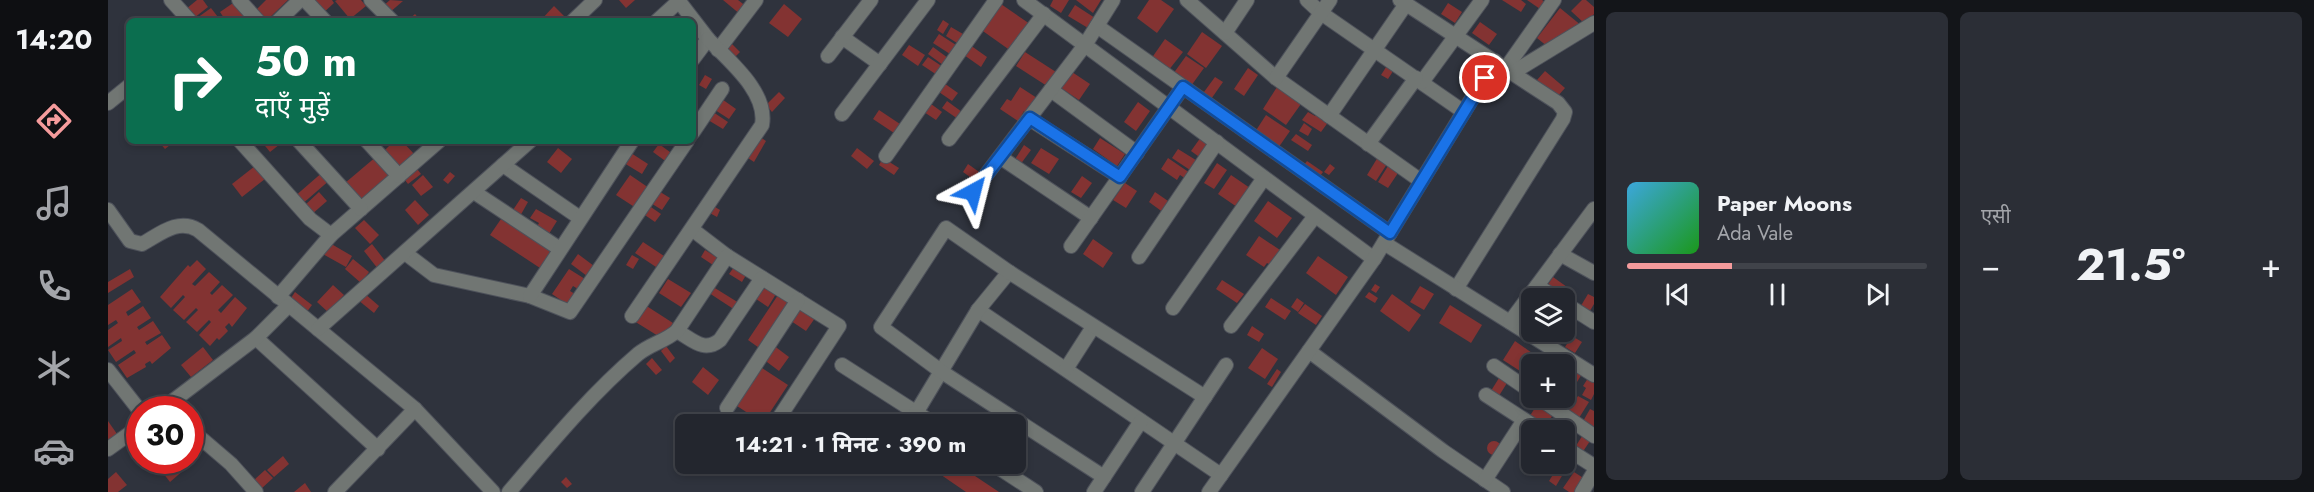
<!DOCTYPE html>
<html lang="hi">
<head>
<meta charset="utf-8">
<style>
	:root { --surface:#23262e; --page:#2b2e36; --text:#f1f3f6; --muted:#a3a5aa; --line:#40434a; --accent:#f59b9c }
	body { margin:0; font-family:Jost,"Noto Sans Devanagari",sans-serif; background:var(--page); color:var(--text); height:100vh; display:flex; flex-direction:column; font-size:22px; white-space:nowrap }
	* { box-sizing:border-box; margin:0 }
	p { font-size:20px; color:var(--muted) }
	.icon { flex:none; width:33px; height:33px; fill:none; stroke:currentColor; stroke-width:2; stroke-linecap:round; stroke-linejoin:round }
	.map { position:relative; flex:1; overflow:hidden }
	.side { display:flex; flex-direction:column; gap:12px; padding:12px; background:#131519; width:720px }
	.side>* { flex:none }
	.banner { position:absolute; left:18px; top:18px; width:570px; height:126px; border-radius:9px; box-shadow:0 3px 9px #0003,0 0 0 2px var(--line); background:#0b6e4f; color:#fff; overflow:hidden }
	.fabs { position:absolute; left:1413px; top:288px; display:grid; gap:12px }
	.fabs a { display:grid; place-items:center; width:54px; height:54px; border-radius:9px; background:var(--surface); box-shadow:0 3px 9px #0003,0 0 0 2px var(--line); font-size:30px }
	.speed { position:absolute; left:18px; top:396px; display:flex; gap:12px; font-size:30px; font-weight:700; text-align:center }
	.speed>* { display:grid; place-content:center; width:78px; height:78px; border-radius:50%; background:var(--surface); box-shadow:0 3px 9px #0003,0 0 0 2px var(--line); line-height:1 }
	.speed .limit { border:9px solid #d22; background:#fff; color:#111 }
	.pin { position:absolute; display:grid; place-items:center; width:51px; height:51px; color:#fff; margin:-26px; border:3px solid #fff; border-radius:50%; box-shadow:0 2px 6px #0007 }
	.me { position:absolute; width:66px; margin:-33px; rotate:38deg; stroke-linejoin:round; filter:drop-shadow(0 0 4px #0008) }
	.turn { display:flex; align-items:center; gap:21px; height:126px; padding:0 30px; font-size:27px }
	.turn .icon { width:78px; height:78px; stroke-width:2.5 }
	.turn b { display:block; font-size:42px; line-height:51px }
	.big { font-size:45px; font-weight:700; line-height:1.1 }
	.side .tile { flex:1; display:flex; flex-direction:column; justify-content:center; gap:9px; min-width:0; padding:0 21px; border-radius:9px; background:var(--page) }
	.song { display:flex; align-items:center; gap:18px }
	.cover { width:72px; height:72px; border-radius:9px; background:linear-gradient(135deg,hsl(200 70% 55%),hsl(120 70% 35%)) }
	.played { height:6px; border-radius:3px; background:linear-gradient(90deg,var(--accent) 35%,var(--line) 35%) }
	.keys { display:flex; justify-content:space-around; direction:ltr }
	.heat { display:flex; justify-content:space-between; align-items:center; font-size:33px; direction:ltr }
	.side .tiles { flex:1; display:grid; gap:12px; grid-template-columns:repeat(2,1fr) }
	.trip { position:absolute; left:567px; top:414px; width:351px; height:60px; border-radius:9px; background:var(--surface); box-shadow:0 3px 9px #0003,0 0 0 2px var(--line); font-weight:700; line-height:60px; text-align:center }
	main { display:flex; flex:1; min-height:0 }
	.tab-bar { display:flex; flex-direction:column; width:108px; justify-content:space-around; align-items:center; background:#0e0f12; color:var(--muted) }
	.tab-bar .icon { width:42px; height:42px }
	.tab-bar .active { color:var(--accent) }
	.tab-bar b { font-size:27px; color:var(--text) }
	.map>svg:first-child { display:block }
</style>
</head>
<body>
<main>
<nav class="tab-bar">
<b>14:20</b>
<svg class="icon active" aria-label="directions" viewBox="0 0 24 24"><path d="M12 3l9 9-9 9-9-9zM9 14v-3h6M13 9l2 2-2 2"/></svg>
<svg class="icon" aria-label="music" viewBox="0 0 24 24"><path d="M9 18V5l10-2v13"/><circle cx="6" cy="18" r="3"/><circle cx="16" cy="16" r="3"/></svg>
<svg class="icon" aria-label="phone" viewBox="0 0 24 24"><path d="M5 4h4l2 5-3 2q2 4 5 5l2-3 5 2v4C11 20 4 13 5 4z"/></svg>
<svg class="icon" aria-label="climate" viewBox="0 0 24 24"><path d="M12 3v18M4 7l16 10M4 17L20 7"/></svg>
<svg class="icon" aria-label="car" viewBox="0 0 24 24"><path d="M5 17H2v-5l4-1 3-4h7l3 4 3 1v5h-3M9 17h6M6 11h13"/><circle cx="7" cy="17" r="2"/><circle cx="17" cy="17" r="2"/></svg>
</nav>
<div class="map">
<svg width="1486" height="492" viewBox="0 0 1486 492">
	<rect width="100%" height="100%" fill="#2f333d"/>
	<g fill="#833332">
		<path d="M89,0H95L100,7L86,18L78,9Z"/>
		<path d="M158,0H180L158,21H155L146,12Z"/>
		<path d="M200,0H224L226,3L213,15Z"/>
		<path d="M229,0H253L258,6L242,19L227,1Z"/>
		<path d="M282,0L295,1L281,13L275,6Z"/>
		<path d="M511,0H527L518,8Z"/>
		<path d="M615,0H630L639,7L633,15Z"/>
		<path d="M945,0H961L953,13L942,6Z"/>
		<path d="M968,0H993L985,13Z"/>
		<path d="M1041,0H1053L1066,9L1049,33L1029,18Z"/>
		<path d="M1394,0H1413L1418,4L1413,12Z"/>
		<path d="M1419,0H1434L1440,4L1435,11Z"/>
		<path d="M1474,0H1478L1486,7V14L1477,24L1463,11Z"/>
		<path d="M128,1L140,19L118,21L112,12Z"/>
		<path d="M890,2L922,24L903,51L872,29Z"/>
		<path d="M1340,3L1354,12L1347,23L1333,14Z"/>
		<path d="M676,4L694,19L680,37L661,23Z"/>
		<path d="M967,5L987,18L980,28L960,16Z"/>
		<path d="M446,6L457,17L453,21H432Z"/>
		<path d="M103,8L113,21H91L89,18Z"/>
		<path d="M1452,8L1474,26L1440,47L1429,38Z"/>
		<path d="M307,14L313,21H299Z"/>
		<path d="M835,20L841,24L835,34L829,30Z"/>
		<path d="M1372,22L1389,34L1381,45L1364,33Z"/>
		<path d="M843,27L855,34L849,43L838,36Z"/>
		<path d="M1094,32L1114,46L1098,68L1079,54Z"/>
		<path d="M585,33L593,39L587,48L585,47Z"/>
		<path d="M831,34L848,45L842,54L825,43Z"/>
		<path d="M1057,39L1075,52L1060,71L1043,59Z"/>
		<path d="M624,44L632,52L624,60L615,52Z"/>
		<path d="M801,45L817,55L810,66L794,55Z"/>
		<path d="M862,45L879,57L873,67L856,55Z"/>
		<path d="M825,47L840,58L835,65L820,54Z"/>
		<path d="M917,52L948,72L939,86L908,66Z"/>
		<path d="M1078,56L1096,68L1083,86L1065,74Z"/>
		<path d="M820,57L835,67L829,75L814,65Z"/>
		<path d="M1280,64L1287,68L1280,79L1273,75Z"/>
		<path d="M1140,68L1150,75L1136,96L1126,89Z"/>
		<path d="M1437,71L1457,88L1449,97L1429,80Z"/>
		<path d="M964,72L982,84L971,100L953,88Z"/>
		<path d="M597,75L604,79L598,89L591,85Z"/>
		<path d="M1107,77L1115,82L1101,102L1093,96Z"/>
		<path d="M833,81L850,93L844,101L828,90Z"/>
		<path d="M912,87L929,98L919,113L916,111L910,121L892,109L899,99L903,101Z"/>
		<path d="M1169,87L1193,104L1178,125L1155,109Z"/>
		<path d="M671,92L677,98L664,112L658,105Z"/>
		<path d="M611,97L628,109L621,119L604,108Z"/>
		<path d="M819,101L834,112L828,120L813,110Z"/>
		<path d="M839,101L854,112L850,119L834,108Z"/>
		<path d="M1030,102L1042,111L1028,131L1016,122Z"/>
		<path d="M771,110L795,126L789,135L765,119Z"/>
		<path d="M605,112L620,122L615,129L600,120Z"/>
		<path d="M1200,112L1207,116L1209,113L1221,121L1213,132L1194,120Z"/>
		<path d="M1158,115L1182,131L1168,151L1145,135Z"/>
		<path d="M1196,123L1204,129L1200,136L1191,131Z"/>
		<path d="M1188,134L1204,145L1200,151L1183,140Z"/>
		<path d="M649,135L658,141L646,162L637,156Z"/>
		<path d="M1093,137L1104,145L1094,159L1083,151Z"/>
		<path d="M992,138L1017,154L1009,166L985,149Z"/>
		<path d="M50,141H67L57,149Z"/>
		<path d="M153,141H176L162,152Z"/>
		<path d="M286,141H294L307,155L291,169L275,152Z"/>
		<path d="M551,144L566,155L560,163L545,152Z"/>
		<path d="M916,145L923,150L912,165L906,161Z"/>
		<path d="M450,148L464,159L453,173L439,162Z"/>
		<path d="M749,148L766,161L759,169L743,156Z"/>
		<path d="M933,148L951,159L941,174L923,163Z"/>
		<path d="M1070,149L1091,162L1085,172L1064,158Z"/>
		<path d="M523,153L540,164L534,174L516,163Z"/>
		<path d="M269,156L284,174L253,201L237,183Z"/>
		<path d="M1270,157L1279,164L1268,181L1259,175Z"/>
		<path d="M775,158L791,168L786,175L771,165Z"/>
		<path d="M1060,158L1082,173L1078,179L1072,175L1069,180L1053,169Z"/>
		<path d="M1199,161L1215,172L1209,180L1193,169Z"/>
		<path d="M1109,163L1119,170L1106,189L1096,183Z"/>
		<path d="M860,164L874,174L869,182L855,172Z"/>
		<path d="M1222,164L1227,168L1221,175L1216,172Z"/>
		<path d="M306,165L313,174L300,184L293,175Z"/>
		<path d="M147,166L157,179L134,197L124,184Z"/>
		<path d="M1280,166L1290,173L1280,188L1270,182Z"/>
		<path d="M216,171L223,179L193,205L186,197Z"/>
		<path d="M342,172L347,176L340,184L335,180Z"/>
		<path d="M315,175L325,187L313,196L304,185Z"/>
		<path d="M522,175L541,188L528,208L508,195Z"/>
		<path d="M1123,175L1142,188L1129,207L1110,194Z"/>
		<path d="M974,176L984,183L973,198L963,192Z"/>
		<path d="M1017,183L1029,191L1018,208L1005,200Z"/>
		<path d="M549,190L562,198L554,210L541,202Z"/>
		<path d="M211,192L219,201L203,215L196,206Z"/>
		<path d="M1047,192L1063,203L1056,213L1041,202Z"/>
		<path d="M413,198L420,202L411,218L403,213Z"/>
		<path d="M307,200L321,215L310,225L297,210Z"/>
		<path d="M1160,201L1184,218L1169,238L1146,221Z"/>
		<path d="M602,204L612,210L609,217L598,211Z"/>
		<path d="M540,205L553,214L547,222L534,213Z"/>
		<path d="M428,209L449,221L439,237L427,230L431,223L422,218Z"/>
		<path d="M393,219L443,251L432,268L382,235Z"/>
		<path d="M256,220L271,235L262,244L247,228Z"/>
		<path d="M1151,236L1172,250L1161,264L1159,263L1156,267L1138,255Z"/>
		<path d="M985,239L1005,253L995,268L975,254Z"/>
		<path d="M220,242L244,256L238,267L213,253Z"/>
		<path d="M535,242L556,256L548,267L527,253Z"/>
		<path d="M264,244L278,262L270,269L256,251Z"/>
		<path d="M597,250L613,260L608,267L593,257Z"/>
		<path d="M470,254L486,266L479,276L463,264Z"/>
		<path d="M524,255L531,259L525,269L518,265Z"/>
		<path d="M1210,256L1240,277L1228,295L1198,273Z"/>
		<path d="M245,259L261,272L253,283L237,269Z"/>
		<path d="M89,260L98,269L84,284L87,286L101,272L112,282L102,293L104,295L114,285L125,295L110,310L113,313L127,297L139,308L124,327L121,323L117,327L120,331L111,340L109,338L102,346L91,335L103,322L101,320L89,332L78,322L90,310L88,308L76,320L65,310L77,297L75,295L63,308L52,297L80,265L82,267Z"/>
		<path d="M626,267L638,275L634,282L621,274Z"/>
		<path d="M22,269L26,277L0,293V282Z"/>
		<path d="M461,269L477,279L470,289L465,286L462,291L467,294L460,305L444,294Z"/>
		<path d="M1445,277L1459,287L1452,296L1439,286Z"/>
		<path d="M560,279L583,293L573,307L551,293Z"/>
		<path d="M1114,280L1136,294L1129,303L1108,289Z"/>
		<path d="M1267,284L1272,287L1268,293L1263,290Z"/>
		<path d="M225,285L236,295L220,312L209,302Z"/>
		<path d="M602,285L631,303L627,310L598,291Z"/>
		<path d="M656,286L668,294L660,307L648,299Z"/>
		<path d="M1312,286L1326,294L1316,310L1302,302Z"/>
		<path d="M24,289L33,302L18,312L20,316L35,306L43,318L29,327L31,330L45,321L53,333L37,342L39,345L54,335L63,348L44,364L42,361L37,364L38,367L19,378L10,365L28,353L26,350L8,362L0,350L14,341L13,338L0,347V330L10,323L8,320L0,325V305Z"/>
		<path d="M187,292L204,305L198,313L181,301Z"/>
		<path d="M672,292L687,301L654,350L640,340Z"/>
		<path d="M1261,292L1270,298L1267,303L1257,297Z"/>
		<path d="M256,293L271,306L266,313L250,300Z"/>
		<path d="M1284,294L1313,315L1301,332L1272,311Z"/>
		<path d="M1480,294L1486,297V304L1480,314L1471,309Z"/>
		<path d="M1163,298L1183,311L1177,320L1157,307Z"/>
		<path d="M1189,298L1196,303L1190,312L1183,307Z"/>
		<path d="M1197,304L1214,316L1208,325L1190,313Z"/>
		<path d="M537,305L565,323L555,339L526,321Z"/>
		<path d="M1342,305L1374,325L1363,343L1331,323Z"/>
		<path d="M689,306L707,318L698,331L680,319Z"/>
		<path d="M1424,315V331L1414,328Z"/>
		<path d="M1144,326L1156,334L1151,342L1139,335Z"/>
		<path d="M1464,336L1474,342L1467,353L1457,347Z"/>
		<path d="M1407,341L1424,353L1412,371L1395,360Z"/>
		<path d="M665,345L681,357L671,371L655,359Z"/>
		<path d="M558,346L567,358L562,363L553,351Z"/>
		<path d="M95,347L105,360L83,377L73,365Z"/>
		<path d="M1154,348L1170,359L1157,379L1140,368Z"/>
		<path d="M544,358L554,370L548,375L538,364Z"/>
		<path d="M1456,363L1474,374L1464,390L1456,386Z"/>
		<path d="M651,366L680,385L655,423L626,404Z"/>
		<path d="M595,367L611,380L600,395L584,382Z"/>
		<path d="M1169,369L1173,372L1164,387L1159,384Z"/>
		<path d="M1482,375L1486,377V394L1483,400L1474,395L1478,388L1475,386Z"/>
		<path d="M1391,378L1399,383L1389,399L1381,394Z"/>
		<path d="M1456,391L1463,396L1455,410L1440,401L1442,398H1456Z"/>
		<path d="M1470,396L1481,402L1471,418L1460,411Z"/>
		<path d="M1430,403L1446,413L1436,429L1420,419Z"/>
		<path d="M1482,409L1486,411V430L1474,423Z"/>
		<path d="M0,421L9,434L0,440Z"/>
		<path d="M1476,433L1484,438L1474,453L1466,449Z"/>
		<circle cx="1386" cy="448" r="7"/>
		<path d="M175,456L181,464L166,477L159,470Z"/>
		<path d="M69,460L77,469L62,482L55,473Z"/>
		<path d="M826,464H849L891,492H858L823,468Z"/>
		<path d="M1451,465L1458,469L1448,486L1441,481Z"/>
		<path d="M157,470L165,478L153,489L145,481Z"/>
		<path d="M8,472L19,485L10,492H0V479Z"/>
		<path d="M1466,472L1477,479L1468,492H1461L1455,488Z"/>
		<path d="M458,477L464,484L459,488L453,482Z"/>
		<path d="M197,483L203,492H186Z"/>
	</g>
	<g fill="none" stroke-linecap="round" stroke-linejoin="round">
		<g stroke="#4e525b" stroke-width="16">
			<g id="minor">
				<path d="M63,0L82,21"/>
				<path d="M131,0L150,21"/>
				<path d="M197,0L217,21"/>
				<path d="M263,0L284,21"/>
				<path d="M570,0L600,39L585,59"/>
				<path d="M916,0L1266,259"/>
				<path d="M1079,0L1168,78L1313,181"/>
				<path d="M1199,0L1213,13L1356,112"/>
				<path d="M1292,0L1450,103L1457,112L1455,119L1348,289"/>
				<path d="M170,21L192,0"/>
				<path d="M465,21L487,0"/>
				<path d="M549,21L571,1"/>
				<path d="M989,26L1282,233"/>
				<path d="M1117,33L1139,0"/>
				<path d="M734,37L772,64"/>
				<path d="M610,50L648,0"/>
				<path d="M720,56L763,0"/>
				<path d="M1398,68L1446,0"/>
				<path d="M1404,73L1486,23"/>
				<path d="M1168,78L1222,0"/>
				<path d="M1314,82L1374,0"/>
				<path d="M943,90L1029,153"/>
				<path d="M0,103L21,86"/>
				<path d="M734,114L820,0"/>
				<path d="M1221,116L1298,4"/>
				<path d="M922,119L1012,177"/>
				<path d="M585,132L614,89"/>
				<path d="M841,139L936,14"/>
				<path d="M132,141L202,219L223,235L331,141"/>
				<path d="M191,141L253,209"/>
				<path d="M259,141L291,176"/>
				<path d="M1260,144L1308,78"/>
				<path d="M778,156L888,0"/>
				<path d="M892,157L983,218"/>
				<path d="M395,165L472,218"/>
				<path d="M366,192L452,249"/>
				<path d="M865,192L977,45L1005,0"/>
				<path d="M0,210L22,241L34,244C52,234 70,218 90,230L307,409L385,492"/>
				<path d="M585,230L619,256L731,326L667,424"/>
				<path d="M1276,243L1486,375"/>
				<path d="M963,246L1075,87"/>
				<path d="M297,253L326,275L422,296L462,312L579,141"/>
				<path d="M1452,254L1486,273"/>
				<path d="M1031,257L1109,142"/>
				<path d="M1429,286L1449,298"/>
				<path d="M422,296L524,141"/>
				<path d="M170,297L223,235"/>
				<path d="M1456,303L1486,322"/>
				<path d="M1065,308L1156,178"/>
				<path d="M870,310L1113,475"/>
				<path d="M524,316L654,125C660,92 621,61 600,39"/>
				<path d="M1402,322L1486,209"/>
				<path d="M1123,326L1207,216"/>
				<path d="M210,329L422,141"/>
				<path d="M569,331C585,340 596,353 612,340L654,278"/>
				<path d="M148,338L270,449"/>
				<path d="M1201,351L1335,451L1395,492"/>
				<path d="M734,365L826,424"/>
				<path d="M1386,366L1424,392"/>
				<path d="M958,369L985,327"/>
				<path d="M0,370L32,411"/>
				<path d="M1378,395L1432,430"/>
				<path d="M1431,398L1486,436"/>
				<path d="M619,408L690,300"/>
				<path d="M53,410L148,338L180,306"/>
				<path d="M808,413L870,310L901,272"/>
				<path d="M1456,447L1486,466"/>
				<path d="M0,449L32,426"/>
				<path d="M82,449L95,440L123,464L148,492"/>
				<path d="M885,464L928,492"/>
				<path d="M996,477L834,372L773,327L838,228L901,272L1097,397"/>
				<path d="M1377,480L1416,420"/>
				<path d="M227,492L307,409"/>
				<path d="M401,492C442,444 482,395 530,354C544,343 556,342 569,331L619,256"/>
				<path d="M986,492L1033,421"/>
				<path d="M1034,492L1118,365"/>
				<path d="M1101,492L1266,259L1387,61"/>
				<path d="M1474,492L1486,472"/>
			</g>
		</g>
		<use href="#minor" stroke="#717673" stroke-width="14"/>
	</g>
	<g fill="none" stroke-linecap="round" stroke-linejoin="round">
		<g stroke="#114b97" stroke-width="15">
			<path id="route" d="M865,192L922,118L1012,177L1075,87L1282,233L1377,78"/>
		</g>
		<use href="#route" stroke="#1a73e8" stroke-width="10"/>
	</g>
</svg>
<div class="fabs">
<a><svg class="icon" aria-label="layers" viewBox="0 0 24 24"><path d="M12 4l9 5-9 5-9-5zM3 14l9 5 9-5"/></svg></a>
<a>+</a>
<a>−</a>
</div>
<div class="speed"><div class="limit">30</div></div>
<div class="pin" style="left:1377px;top:78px;background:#d93025"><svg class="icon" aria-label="arrive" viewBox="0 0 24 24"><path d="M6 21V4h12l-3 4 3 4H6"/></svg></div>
<svg class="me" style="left:865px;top:192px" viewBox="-20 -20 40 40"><path d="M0-17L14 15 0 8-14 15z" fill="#1a73e8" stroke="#fff" stroke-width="4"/></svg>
<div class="trip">14:21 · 1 मिनट · 390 m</div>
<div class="banner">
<div class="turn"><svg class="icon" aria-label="right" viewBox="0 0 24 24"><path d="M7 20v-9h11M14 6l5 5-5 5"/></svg><div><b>50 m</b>दाएँ मुड़ें</div></div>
</div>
</div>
<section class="side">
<div class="tiles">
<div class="tile">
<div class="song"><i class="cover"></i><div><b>Paper Moons</b><p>Ada Vale</p></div></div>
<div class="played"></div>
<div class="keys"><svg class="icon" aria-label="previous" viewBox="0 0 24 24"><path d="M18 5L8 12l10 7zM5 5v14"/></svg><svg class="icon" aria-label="pause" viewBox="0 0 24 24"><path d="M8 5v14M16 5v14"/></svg><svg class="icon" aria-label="next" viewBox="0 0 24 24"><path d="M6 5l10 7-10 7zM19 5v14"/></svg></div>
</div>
<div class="tile"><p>एसी</p>
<div class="heat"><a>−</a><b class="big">21.5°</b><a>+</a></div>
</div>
</div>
</section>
</main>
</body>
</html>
